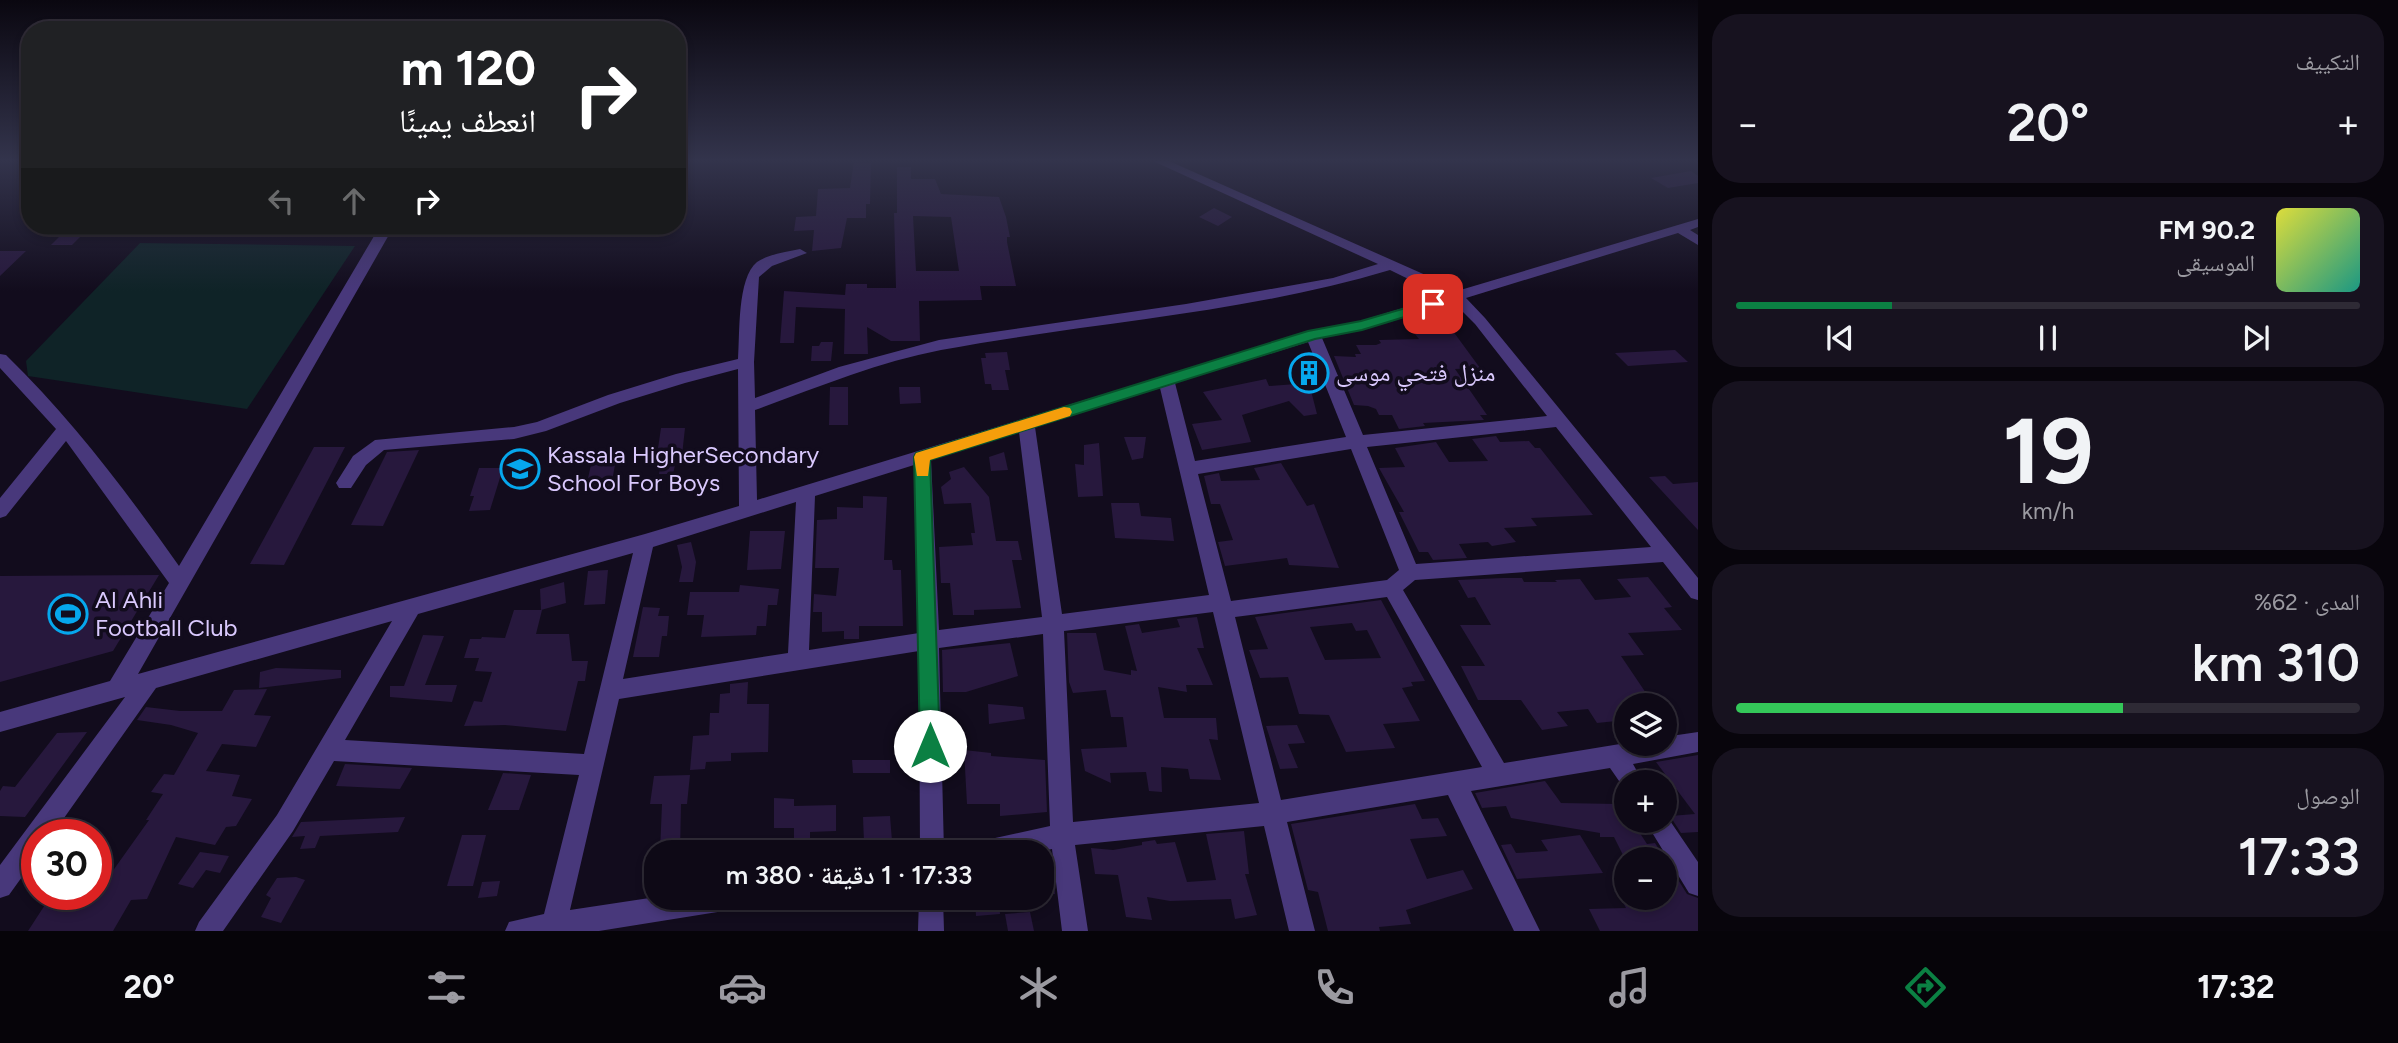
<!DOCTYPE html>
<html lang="ar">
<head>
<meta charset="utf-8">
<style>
	:root { --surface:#0e0916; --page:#17121f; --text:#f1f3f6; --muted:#9b9aa1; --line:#2e2a35; --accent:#0b8043 }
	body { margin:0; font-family:Figtree,"Noto Naskh Arabic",sans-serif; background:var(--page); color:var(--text); direction:rtl; height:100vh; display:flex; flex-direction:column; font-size:26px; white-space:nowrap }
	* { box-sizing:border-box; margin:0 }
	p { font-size:23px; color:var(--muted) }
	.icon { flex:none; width:38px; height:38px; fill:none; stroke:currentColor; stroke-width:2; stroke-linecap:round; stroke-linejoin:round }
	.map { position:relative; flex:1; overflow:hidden; direction:ltr }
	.sheet { display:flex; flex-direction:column; gap:14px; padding:14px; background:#08050c; width:700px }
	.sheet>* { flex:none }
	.guide { position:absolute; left:21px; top:21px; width:665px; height:214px; border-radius:28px; box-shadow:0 4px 10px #0003,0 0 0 2px var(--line); direction:rtl; background:#202124; color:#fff; overflow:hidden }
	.buttons { position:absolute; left:1614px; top:693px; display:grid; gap:14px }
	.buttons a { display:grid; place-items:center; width:63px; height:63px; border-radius:50%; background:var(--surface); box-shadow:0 4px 10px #0003,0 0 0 2px var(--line); font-size:35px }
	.speed { position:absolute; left:21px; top:819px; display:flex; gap:14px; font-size:35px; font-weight:700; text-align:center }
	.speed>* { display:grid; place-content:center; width:91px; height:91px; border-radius:50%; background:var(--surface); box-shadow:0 4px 10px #0003,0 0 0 2px var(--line); line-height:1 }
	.speed .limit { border:10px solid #d22; background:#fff; color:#111 }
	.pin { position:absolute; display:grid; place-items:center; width:60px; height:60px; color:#fff; margin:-30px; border-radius:14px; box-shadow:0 4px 10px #0006 }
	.me { position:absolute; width:77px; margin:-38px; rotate:0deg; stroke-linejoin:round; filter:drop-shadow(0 0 5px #0008) }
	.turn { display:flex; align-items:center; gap:24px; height:147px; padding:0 35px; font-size:32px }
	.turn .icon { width:91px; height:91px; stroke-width:2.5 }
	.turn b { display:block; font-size:49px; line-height:60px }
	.lanes { display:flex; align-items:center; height:66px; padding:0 35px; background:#0003; justify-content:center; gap:35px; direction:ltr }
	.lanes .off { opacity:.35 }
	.big { font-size:52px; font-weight:600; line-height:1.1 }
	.sheet .tile { flex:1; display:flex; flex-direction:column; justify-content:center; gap:10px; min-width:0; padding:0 24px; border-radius:28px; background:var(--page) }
	.sheet .dial { align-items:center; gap:0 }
	.dial b { font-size:91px; line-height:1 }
	.song { display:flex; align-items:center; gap:21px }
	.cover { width:84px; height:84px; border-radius:10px; background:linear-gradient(135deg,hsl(60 70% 55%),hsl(170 70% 35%)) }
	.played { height:7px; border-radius:4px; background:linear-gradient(90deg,var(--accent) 25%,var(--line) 25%) }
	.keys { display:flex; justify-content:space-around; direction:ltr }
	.heat { display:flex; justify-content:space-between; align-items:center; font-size:38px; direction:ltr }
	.charge { height:10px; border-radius:5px; background:linear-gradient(90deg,#34c759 62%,var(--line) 0) }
	.trip { position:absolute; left:644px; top:840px; width:410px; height:70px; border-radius:28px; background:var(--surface); box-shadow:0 4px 10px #0003,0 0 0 2px var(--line); font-weight:600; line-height:70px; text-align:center; direction:rtl }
	.menu { display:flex; height:112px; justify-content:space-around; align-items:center; background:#060409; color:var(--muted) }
	.menu .icon { width:49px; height:49px }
	.menu .active { color:var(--accent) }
	.menu b { font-size:32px; color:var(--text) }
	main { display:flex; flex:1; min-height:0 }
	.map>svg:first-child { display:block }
</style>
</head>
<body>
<main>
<section class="sheet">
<div class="tile"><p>التكييف</p>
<div class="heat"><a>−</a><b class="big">20°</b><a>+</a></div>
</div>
<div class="tile">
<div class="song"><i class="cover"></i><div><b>90.2 FM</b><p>الموسيقى</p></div></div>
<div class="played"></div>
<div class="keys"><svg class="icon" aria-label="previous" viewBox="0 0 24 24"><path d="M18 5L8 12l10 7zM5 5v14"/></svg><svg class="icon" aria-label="pause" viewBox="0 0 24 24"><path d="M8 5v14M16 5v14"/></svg><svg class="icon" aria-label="next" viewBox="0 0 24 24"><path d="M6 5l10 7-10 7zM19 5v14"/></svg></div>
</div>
<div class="tile dial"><b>19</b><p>km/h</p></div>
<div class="tile"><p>المدى · 62%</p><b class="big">310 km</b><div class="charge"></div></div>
<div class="tile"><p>الوصول</p><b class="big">17:33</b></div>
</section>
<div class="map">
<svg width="1698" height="931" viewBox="0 0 1698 931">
	<rect width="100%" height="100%" fill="#120c1d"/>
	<path fill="#0f2327" d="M140,243L355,246L247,409L28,376L26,361Z"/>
	<g fill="#27183d" fill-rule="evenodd">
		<path d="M854,161L871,162L870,204H866V218H847L841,248L812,251L814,230L794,231L796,217L816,216L818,189L850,188Z"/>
		<path d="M897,167H911V179H935L941,194L999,197L1006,217L1010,237H1007V242L1016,286H980L982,300L919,301L920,341H891L867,327L868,354H844L845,309L796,307L794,343H780L784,291L845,295L846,284H867V288H896L894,213H897ZM913,216L951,217L959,271H916Z"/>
		<path d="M1691,171L1698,176V183L1668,188L1651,178Z"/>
		<path d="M1214,208L1232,217L1218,226L1199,217Z"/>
		<path d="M70,226H91L72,245H51Z"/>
		<path d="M0,251H26L0,276Z"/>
		<path d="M1426,323H1447L1480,368L1455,369L1487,415H1480L1484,420L1423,423L1425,426L1399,429L1392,415H1379L1376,409L1368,406L1354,405L1334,356L1356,357L1355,354H1361L1356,345H1376L1381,343L1379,340L1419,339L1411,329L1430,328Z"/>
		<path d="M821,342H833L831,361H811L812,346H819Z"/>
		<path d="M1675,350L1688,362L1628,366L1615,353Z"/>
		<path d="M1007,352L1010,370H1005L1009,390H992L991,384H985L981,358H986L985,353Z"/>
		<path d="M1295,362L1314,363L1321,383L1302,382Z"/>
		<path d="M1266,379L1269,386L1309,383L1317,414L1304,416L1289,401L1242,415L1251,442L1202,450L1192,424L1222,420L1203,392Z"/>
		<path d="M830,387H848V425H829Z"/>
		<path d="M899,387H920L921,403L900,404Z"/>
		<path d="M661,428H685L681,464L675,465L673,474H659L661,462H656Z"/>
		<path d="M1496,436L1500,442L1529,441L1535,448H1540L1593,515L1531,518L1537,526L1504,528L1516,542L1492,546L1488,542L1459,544L1467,558L1433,560L1428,552H1419L1399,512H1404L1379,468L1405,467L1395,448L1436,442L1449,462L1488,461L1472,439Z"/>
		<path d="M1124,437H1146L1143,458L1132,460Z"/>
		<path d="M1099,443L1103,496L1078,497L1075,464L1084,465V445Z"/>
		<path d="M314,447H345L284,565L250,564Z"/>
		<path d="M419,450L383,526L351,525L387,452Z"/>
		<path d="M1004,452L1008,470L991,471L989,457Z"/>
		<path d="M608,455L606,465H615L611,486L586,487L593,456Z"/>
		<path d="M1281,463L1307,506L1314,504L1339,568L1289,565L1287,558L1225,566L1218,542L1233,540L1220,504H1211L1204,476L1219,473L1221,481L1260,480L1254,468Z"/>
		<path d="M964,467L989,497L996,541H1018L1022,560H1012L1021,608L974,610V615H953L950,583H941L939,547L973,545L971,533H975L971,503L944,504L941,487L951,479L949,472Z"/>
		<path d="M479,468H503L490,510L469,511L474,496H470Z"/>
		<path d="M1665,476L1673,484L1698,482V530L1649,477Z"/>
		<path d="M863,496L887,497L884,560H892L893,570H901L903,626H859V639H844V631L822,632V612H813L814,594L836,596L839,568H815L817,520L837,519V507L863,508Z"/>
		<path d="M1111,503H1139L1141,516L1171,518L1174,541L1115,538Z"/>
		<path d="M750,531H785L781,569L747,570Z"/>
		<path d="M691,542L696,562L693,582H679L682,567L677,545Z"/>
		<path d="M608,570L605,604L584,605L588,571Z"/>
		<path d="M159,575L113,651L0,682V576Z"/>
		<path d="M1648,577L1672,607L1664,608L1682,630L1628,633L1644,655L1621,656L1650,699L1629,700L1633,705H1626V720L1597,723L1588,709L1557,712L1568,726L1542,730L1521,700H1478L1461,666H1485L1460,625H1491L1475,597L1468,598L1458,580L1503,578H1522L1524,582H1557L1555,580L1580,579L1595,600L1631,597L1617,579Z"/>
		<path d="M564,582L566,603L541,610L540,589Z"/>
		<path d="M740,585L779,589L777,605H768L766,626H757L756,635L701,637L704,615H687L690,592H739Z"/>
		<path d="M1381,600L1425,681L1411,682L1413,686L1402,688L1420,721L1383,724L1395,748L1346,752L1329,715L1299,714L1288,677L1260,678L1249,650L1268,649L1255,617ZM1352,623L1356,631L1367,630L1381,658L1325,660L1310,627Z"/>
		<path d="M643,607L660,608L658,616H669L667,636H662L659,657H633Z"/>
		<path d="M514,610H542L536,634H569L572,661H588L585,681H578L566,731L505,725L464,726L474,701L482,702L492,672L475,671L479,658H464L470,639H481L482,637L505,638Z"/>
		<path d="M1197,617L1204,648H1197L1213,685H1186L1187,692L1158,687L1164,718H1216L1218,740L1209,739L1221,780L1190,779L1188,769L1161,767L1162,792L1149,791L1146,772L1110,773L1111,783L1085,771L1081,749L1127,747L1123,717H1111L1106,690L1073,693L1069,682L1067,633H1096L1104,670L1131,675V670L1137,671L1125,626L1139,624L1142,633L1180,627L1177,619Z"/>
		<path d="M423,635L444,636L425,685H457L452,702L390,697V686H404Z"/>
		<path d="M1010,643L1018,676L966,692H943L942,650Z"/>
		<path d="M276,668L341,670V678L259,688L260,672Z"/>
		<path d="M748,682L747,704H769L768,752L731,753V761L706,762L705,769L690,770L693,736L709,735L710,713H719L720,694L730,693V684Z"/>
		<path d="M267,689L254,715L271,716L256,747L222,744L206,771L240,775L232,796L252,799L236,826L226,827L215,845L176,837L147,899L131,900L113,931H28L52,894H96V877L107,879L149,820H146L163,794L151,792L164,774L174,775L198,733L171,725L137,720L146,707L180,711H222L234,690Z"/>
		<path d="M988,704L1023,707L1025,719L989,724Z"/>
		<path d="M1297,725L1305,743L1288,744L1298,768L1280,769L1266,726Z"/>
		<path d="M87,732L25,817L0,816V791L3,786L15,787L57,733Z"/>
		<path d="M964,750L991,753V756L1045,760L1047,812L1000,816V804H967Z"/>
		<path d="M1698,755V832L1681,833L1670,816L1695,814L1656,762Z"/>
		<path d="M852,760H890V773H853Z"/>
		<path d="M345,764L412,768L400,789L336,786Z"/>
		<path d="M503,773L531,775L519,810H488Z"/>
		<path d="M690,775L687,804H681L680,852H660L662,804H650L654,776Z"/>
		<path d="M1545,781L1561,803L1617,804L1622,813H1626V821H1632L1647,844L1655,843L1687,894L1698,898V931H1600L1589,909L1626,908L1621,898H1664V859H1625L1614,837H1600V833L1511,818L1506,806L1482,808L1475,793Z"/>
		<path d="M774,798L794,799V806L836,805V831L810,832V848L794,849V828H774Z"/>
		<path d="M1415,804L1422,819L1438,818L1447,836L1410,839L1427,879L1463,870L1473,889L1406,910L1411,924L1379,927L1380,931H1328L1318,892L1308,890L1291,824Z"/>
		<path d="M890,816L892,841L864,842L863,817Z"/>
		<path d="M405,817L398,832L320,836L315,848L300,849L305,836L292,837L301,822Z"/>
		<path d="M1244,831L1249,874H1245L1257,915L1235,919L1231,899L1170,901L1147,897L1152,920L1126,917L1118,875L1095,874L1091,848L1113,850L1142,845V842L1155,840L1157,844L1175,842L1187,882L1216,880L1206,834Z"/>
		<path d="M462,835H486L473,886H447Z"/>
		<path d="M1580,835L1603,873L1517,879L1501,845L1511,844L1516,853L1548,851L1541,840Z"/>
		<path d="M200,852L229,856L220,873L206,870L193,888L178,884Z"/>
		<path d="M1041,870L1052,871L1055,894L1041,892Z"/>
		<path d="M296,877L305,880L281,923L261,917L271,898L266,895L277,878Z"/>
		<path d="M500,881L497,896L478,898L482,882Z"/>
		<path d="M975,898H999L1000,914L976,916Z"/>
		<path d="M1030,912L1034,931H1008L1005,914Z"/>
	</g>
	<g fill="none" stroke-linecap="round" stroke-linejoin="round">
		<g fill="#48387b" fill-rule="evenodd">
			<path d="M1153,161H1169L1430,277L1457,291L1698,219V227L1690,230L1698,235V245L1678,233L1466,298L1485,318L1698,578V600L1691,598L1663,562L1415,580L1403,590L1504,763L1626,743L1664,744V737L1698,732V752L1633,764L1643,782H1626V791L1610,768L1471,791L1540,931H1514L1448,795L1287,822L1315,931H1289L1264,826L1075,845L1088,931H1062L1052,849L1038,852H974L977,843L986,840L1050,826L1043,634L939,648L944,852H920L919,651L619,699L570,910L656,897L742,898L739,907L730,910L599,931H505L509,922L544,914L579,775L334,761L293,831L223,931H195L199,922L277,815L392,621L156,688L52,835H37V856L9,895L0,898V865L125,697L0,732V712L110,681L169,583L66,441L6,516L0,518V498L56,429L0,368V354L6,355C72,419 126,491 179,566L380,226H394L138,674L645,534L739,506L738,369L685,383L620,403L546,431L514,439L384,450L366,465L351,488H339L336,483L353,456L375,440L514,427L537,422L608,395L676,374L738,359C740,334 737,278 757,262C769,254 786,252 800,249L807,253L772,266L759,277L754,362L755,398L839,367L939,340L1186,304L1333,278L1378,264ZM1390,270L1443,296L1360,321L1308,332L757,500L755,410C816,388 878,362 941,350C1091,322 1244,314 1390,270ZM1453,302L1475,324L1547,416L1363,435L1322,338L1367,328ZM1308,342L1346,437L1195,461L1175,383ZM1160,388L1209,595L1062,614L1035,427ZM1556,427L1651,547L1416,564L1367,447ZM1019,432L1042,617L939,630L931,460ZM1351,449L1399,570L1387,580L1231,601L1198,474ZM914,465L919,633L809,650L815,496ZM796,502L788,653L623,679L653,547ZM633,553L584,754L345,740L418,614ZM1387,597L1482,767L1281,800L1235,617ZM1213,612L1259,803L1073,822L1064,631Z"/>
			<path d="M1664,812L1698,862V896L1689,893L1645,821H1664Z"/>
			<path d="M919,898H943L944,931H918Z"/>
		</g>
	</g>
	<linearGradient id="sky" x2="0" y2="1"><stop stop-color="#0a0710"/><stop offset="0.55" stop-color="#33344c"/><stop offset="1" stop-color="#33344c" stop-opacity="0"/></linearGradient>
	<rect width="1698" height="291" fill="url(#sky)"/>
	<path fill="#0b8043" stroke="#07532c" stroke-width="2" d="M1433,300L1437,301V307L1362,330L1315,339L930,460L940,746L937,753L930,756L923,753L920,746L914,457L916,453L1308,331L1361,321Z"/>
	<path fill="#f59e0b" d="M1064,407L1070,408L1072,412L1070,416L930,460L928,476H917L914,457L916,453Z"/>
	<defs>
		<g id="building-ring" transform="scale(2.0125)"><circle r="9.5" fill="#120c1d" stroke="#06a7ed" stroke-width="1.5"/><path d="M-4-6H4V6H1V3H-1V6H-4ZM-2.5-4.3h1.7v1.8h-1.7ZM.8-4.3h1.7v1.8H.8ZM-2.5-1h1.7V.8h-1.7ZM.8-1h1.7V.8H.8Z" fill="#06a7ed"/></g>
		<g id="school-ring" transform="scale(2.0125)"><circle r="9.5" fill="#120c1d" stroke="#06a7ed" stroke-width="1.5"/><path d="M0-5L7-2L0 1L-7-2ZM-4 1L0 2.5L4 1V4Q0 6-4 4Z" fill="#06a7ed"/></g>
		<g id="stadium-ring" transform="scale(2.0125)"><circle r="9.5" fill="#120c1d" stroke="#06a7ed" stroke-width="1.5"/><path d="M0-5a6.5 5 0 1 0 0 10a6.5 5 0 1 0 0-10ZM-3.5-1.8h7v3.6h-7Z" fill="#06a7ed"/></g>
	</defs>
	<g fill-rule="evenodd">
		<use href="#building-ring" x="1309" y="373"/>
		<use href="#school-ring" x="520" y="469"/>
		<use href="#stadium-ring" x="68" y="614"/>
	</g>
	<g text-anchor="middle" stroke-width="7" stroke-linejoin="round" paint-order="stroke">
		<g font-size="24" fill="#dac9fe" stroke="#120c1d" text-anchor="start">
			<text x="1336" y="381">منزل فتحي موسى</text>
			<text x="547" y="463">Kassala HigherSecondary<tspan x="547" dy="28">School For Boys</tspan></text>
			<text x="95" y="608">Al Ahli<tspan x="95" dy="28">Football Club</tspan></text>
		</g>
	</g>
</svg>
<div class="buttons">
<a><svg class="icon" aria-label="layers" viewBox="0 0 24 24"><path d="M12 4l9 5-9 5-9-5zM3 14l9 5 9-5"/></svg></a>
<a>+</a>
<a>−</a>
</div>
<div class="speed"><div class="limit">30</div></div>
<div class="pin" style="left:1433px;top:304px;background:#d93025"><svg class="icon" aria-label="arrive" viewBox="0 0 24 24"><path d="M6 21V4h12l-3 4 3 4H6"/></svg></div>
<svg class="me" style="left:930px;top:746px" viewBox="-20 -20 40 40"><circle r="19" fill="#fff"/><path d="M0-13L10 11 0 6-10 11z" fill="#0b8043"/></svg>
<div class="trip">17:33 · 1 دقيقة · 380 m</div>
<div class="guide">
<div class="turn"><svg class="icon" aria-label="right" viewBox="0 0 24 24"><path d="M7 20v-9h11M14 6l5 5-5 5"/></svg><div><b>120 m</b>انعطف يمينًا</div></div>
<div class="lanes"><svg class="icon off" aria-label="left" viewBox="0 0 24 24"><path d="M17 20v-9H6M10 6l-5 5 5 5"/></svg><svg class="icon off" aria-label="ahead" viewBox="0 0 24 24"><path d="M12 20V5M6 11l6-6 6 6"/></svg><svg class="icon" aria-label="right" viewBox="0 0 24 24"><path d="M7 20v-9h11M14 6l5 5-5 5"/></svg></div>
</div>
</div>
</main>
<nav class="menu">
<b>17:32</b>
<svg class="icon active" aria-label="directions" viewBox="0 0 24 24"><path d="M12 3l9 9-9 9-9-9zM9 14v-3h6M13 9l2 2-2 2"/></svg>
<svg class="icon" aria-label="music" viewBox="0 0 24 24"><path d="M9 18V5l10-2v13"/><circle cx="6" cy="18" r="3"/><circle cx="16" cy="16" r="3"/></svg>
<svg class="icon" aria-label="phone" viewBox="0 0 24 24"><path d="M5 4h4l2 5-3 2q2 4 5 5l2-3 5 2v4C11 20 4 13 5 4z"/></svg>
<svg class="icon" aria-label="climate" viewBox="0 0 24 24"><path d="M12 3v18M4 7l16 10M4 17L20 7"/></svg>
<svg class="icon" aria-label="car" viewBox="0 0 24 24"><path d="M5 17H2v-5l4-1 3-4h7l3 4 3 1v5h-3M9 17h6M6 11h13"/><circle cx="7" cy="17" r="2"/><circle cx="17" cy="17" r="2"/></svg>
<svg class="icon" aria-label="filters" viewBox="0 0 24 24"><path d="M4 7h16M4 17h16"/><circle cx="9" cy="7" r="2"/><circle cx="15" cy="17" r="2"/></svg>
<b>20°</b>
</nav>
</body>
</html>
